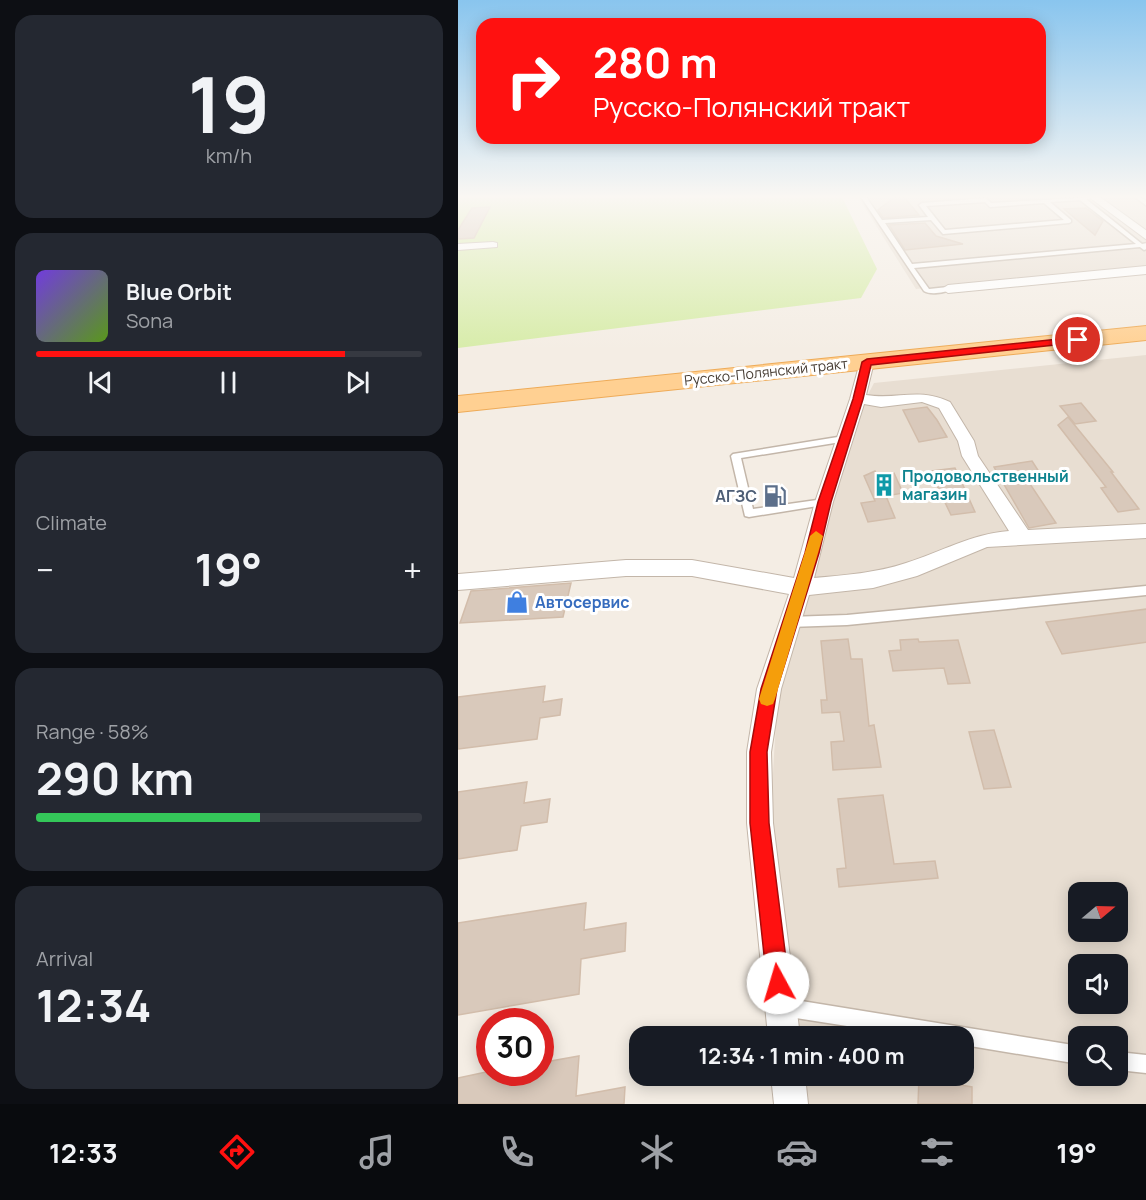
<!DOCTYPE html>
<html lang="en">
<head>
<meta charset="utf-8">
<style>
	:root { --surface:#171b24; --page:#242831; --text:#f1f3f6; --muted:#9ea1a6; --line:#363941; --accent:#ff1110 }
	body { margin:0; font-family:Manrope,sans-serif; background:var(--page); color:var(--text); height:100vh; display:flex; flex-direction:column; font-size:22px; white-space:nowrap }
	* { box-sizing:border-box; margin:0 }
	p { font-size:20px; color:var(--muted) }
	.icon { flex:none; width:33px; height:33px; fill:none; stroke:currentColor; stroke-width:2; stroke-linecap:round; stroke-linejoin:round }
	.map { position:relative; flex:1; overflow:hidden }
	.drawer { display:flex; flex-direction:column; gap:15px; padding:15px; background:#0d0f14; width:458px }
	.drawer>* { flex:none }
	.guide { position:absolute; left:18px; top:18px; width:570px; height:126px; border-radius:18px; box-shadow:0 3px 15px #0003; background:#ff1110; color:#fff; overflow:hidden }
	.needle { width:39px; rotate:71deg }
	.controls { position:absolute; left:610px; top:882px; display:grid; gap:12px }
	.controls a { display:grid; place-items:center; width:60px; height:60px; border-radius:12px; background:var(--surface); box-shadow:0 3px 15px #0003; font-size:30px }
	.speed { position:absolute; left:18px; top:1008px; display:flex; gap:12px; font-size:30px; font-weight:700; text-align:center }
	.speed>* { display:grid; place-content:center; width:78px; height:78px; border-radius:50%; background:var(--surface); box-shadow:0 3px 15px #0003; line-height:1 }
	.speed .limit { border:9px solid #d22; background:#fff; color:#111 }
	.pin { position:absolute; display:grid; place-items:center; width:51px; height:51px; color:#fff; margin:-26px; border:3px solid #fff; border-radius:50%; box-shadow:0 2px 6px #0007 }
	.me { position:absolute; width:66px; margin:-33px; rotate:354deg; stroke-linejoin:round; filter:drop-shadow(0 0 4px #0008) }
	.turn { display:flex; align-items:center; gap:21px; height:126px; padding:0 18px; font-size:27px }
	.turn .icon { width:78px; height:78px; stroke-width:2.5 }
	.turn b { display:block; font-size:42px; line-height:51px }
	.big { font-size:45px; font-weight:700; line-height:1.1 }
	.drawer .tile { flex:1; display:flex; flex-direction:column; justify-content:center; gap:9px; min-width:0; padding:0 21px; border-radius:18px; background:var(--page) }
	.drawer .dial { align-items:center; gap:0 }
	.dial b { font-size:78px; line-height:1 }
	.song { display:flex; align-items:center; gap:18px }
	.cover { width:72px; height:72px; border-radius:9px; background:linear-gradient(135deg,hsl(260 70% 55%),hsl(90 70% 35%)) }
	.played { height:6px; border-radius:3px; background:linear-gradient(90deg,var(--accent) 80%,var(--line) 80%) }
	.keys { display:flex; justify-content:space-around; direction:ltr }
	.heat { display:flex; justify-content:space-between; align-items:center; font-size:33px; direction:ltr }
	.charge { height:9px; border-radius:4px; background:linear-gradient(90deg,#34c759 58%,var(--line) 0) }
	.trip { position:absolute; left:171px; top:1026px; width:345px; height:60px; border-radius:18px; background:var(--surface); box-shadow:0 3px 15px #0003; font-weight:700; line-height:60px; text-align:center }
	.tabs { display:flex; height:96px; justify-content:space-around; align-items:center; background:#090b0e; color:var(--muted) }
	.tabs .icon { width:42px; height:42px }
	.tabs .on { color:var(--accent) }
	.tabs b { font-size:27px; color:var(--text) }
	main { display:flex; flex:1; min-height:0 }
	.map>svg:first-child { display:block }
</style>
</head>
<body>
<main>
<section class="drawer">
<div class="tile dial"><b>19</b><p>km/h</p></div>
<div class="tile">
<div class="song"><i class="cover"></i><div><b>Blue Orbit</b><p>Sona</p></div></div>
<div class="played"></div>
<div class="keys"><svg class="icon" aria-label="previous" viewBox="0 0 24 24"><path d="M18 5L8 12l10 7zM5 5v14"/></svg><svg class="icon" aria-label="pause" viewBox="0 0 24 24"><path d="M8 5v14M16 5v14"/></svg><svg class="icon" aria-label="next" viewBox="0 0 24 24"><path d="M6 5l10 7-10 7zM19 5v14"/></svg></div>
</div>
<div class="tile"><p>Climate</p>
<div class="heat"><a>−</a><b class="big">19°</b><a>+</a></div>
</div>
<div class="tile"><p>Range · 58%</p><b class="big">290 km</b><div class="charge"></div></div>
<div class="tile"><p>Arrival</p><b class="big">12:34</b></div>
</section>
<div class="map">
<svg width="689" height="1104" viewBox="0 0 689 1104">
	<rect width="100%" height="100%" fill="#f4ede4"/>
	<g fill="#e8ded2" fill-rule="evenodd">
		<path d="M400,197H688V269L458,289Z"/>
		<path d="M688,355V1104H346L343,1076H506V1036H339L313,808L320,686L403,408L416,383ZM621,892H660V932H621ZM621,964H660V1004H621ZM621,1036H660V1076H621Z"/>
	</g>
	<path fill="#d7eca9" d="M0,197H384L419,269L403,298L0,348Z"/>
	<g fill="#d9c9bb" stroke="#d2bdab" stroke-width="1.5">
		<path d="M437,197H446L461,215L425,218L420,210Z"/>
		<path d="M32,207L16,238L0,239V230L14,208Z"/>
		<path d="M628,208L645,221L637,235L606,209Z"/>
		<path d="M467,223L478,236L505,244L447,250L431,225Z"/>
		<path d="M623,403L638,421L617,424L602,406Z"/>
		<path d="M469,407L479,420L489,437L461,442L445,410Z"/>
		<path d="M610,417L655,472H653L681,509L660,512L643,488L648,487L600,425Z"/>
		<path d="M574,461L585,478L570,481L598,523L571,528L536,467Z"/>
		<path d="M497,468L504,483L517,512L493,515L472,471Z"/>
		<path d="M417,471L419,475L436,473L445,493L428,496L437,518L410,522L403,503L417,501L406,476Z"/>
		<path d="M113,583L105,617L2,623L13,591Z"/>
		<path d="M689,609V642L604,654L588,622Z"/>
		<path d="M390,639L393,659H404L411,726L416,725L423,767L375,770L373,742L386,741L382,712L364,713L363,700H369L363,641Z"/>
		<path d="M460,639L461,642L500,640L512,683L490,684L486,668L435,671L431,651L443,650L442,640Z"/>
		<path d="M87,686L85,702L104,699L102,715L82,718L79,739L0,749V697Z"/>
		<path d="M536,730L553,787L526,789L511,732Z"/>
		<path d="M69,782L66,803L92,799L89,822L63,826L59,850L0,859V792Z"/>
		<path d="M425,795L436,864L477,861L480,878L381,887L379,869L388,868L380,799Z"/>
		<path d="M128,903L126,930L168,923L167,951L123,959L121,994L0,1015V923Z"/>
		<path d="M121,1056L118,1096L167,1087L166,1104H0V1078L28,1072H82V1063Z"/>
		<path d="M461,1078L514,1087V1104H460Z"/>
	</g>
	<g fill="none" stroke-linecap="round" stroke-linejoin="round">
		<g stroke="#c3b6a9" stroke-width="3">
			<g id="lane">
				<path d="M403,197H408L424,220L470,217L461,205L464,203L528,198L533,203L638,197V198L628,199L684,244L689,243V249L686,250L682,247L456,268L471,289L490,287L493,289C487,293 472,295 466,291ZM622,200L678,244L454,264L427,223L473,220L485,234L611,223L613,222V220L592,202ZM527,202L532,207L586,203L606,220L487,230L468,206Z"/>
				<path d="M677,197H682L689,201V206Z"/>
				<path d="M386,436L389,437V441L283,458L295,509L366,499L371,502L366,505L291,517L287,516L273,456L275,454Z"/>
				<path d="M689,586V595L389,625L331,627L327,625L325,622L327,619L331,617L389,615Z"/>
				<path d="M325,998L621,1046V1064L506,1045V1036H453L325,1016L319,1013L316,1007L319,1001Z"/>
				<path d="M660,1052L689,1055V1073L660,1070Z"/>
			</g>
		</g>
		<g stroke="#c3b6a9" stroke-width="2">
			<g id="street">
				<path d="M631,197H642L689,231V240Z"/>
				<path d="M35,242L39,243V247L0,250V244Z"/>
				<path d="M689,266V274L490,293L484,289L490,285Z"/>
				<path d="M409,358L416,362L408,395C441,400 460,387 492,402L516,441L520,456L570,530L689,524V538L529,547L459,576L415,588L351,595L323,689L313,752L315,823L342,1036H310L289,823V752L299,689L331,594L234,576H168L0,590V574L168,560H234L336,578L357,502L392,399L402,362ZM464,402L481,408L500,441L504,456L551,531C513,534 483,552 448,563C418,573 387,575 356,578L375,502L406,404L423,407Z"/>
				<path d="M313,1076H347L350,1104H316Z"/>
			</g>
		</g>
		<g stroke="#eeab58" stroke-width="2">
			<path id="primary" d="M689,326V340L0,412V396Z"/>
		</g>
		<use href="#lane" fill="#fff" fill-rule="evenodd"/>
		<use href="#street" fill="#fff" fill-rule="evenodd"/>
		<use href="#primary" fill="#ffd092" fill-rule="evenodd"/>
	</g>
	<linearGradient id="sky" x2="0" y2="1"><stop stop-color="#89c5ee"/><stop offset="0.56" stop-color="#faf7f3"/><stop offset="1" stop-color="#faf7f3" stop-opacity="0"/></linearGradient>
	<rect width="689" height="351" fill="url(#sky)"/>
	<path fill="#ff1110" stroke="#a60b0a" stroke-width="1.5" d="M620,337L624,338V342L413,365L405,399L373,502L361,553L319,689L309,752L311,823L331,983L327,991L320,994L312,991L309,983L292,823V752L303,689L347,553L360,502L395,399L404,362L409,359Z"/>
	<path fill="#f59e0b" d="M358,531L365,536L317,699L315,704L309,706L303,704L301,699L352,536Z"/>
	<defs>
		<g id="building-bare" transform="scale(1.8)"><path d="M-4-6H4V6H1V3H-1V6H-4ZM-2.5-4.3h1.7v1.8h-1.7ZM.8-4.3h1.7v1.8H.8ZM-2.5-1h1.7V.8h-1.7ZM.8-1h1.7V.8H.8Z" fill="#0f9aa8" stroke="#fff" stroke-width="2.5" paint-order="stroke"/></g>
		<g id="fuel-bare" transform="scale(1.8)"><path d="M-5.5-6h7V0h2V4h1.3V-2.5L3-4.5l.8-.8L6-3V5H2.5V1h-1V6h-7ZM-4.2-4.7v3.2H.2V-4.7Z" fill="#5c6f8a" stroke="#fff" stroke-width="2.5" paint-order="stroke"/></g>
		<g id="shop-bare" transform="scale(1.8)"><path d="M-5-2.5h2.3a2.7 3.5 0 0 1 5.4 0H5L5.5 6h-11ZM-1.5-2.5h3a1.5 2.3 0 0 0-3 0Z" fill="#3f7fe0" stroke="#fff" stroke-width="2.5" paint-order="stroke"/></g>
	</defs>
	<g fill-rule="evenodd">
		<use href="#building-bare" x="426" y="485"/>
		<use href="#fuel-bare" x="317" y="496"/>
		<use href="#shop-bare" x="59" y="602"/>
	</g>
	<g text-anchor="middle" stroke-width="6" stroke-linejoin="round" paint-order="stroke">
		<g font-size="14" fill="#463c33" stroke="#fff">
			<text transform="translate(308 372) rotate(-6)" y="5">Русско-Полянский тракт</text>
		</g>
		<g font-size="16" font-weight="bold" fill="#0d838f" stroke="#fff" text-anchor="start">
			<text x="444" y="482">Продовольственный<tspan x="444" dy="18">магазин</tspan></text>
		</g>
		<g font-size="16" font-weight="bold" fill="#4e5e75" stroke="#fff" text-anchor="end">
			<text x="299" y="502">АГЗС</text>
		</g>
		<g font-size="16" font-weight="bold" fill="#366cbe" stroke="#fff" text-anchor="start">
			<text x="77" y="608">Автосервис</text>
		</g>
	</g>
</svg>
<div class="controls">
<a><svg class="needle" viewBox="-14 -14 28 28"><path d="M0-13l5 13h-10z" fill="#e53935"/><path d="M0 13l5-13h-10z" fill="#9ea1a6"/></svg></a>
<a><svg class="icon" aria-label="sound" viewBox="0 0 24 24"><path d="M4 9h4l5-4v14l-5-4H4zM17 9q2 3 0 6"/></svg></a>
<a><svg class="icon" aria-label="search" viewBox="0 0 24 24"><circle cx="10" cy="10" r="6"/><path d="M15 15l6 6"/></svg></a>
</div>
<div class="speed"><div class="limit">30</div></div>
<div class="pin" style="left:620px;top:340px;background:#d93025"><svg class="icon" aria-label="arrive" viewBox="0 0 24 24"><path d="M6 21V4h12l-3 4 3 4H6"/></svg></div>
<svg class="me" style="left:320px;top:983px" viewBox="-20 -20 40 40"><circle r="19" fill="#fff"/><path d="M0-13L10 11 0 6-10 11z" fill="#ff1110"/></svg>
<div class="trip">12:34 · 1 min · 400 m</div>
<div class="guide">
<div class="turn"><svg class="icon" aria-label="right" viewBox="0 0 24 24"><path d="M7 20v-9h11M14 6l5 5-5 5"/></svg><div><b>280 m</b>Русско-Полянский тракт</div></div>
</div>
</div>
</main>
<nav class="tabs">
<b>12:33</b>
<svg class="icon on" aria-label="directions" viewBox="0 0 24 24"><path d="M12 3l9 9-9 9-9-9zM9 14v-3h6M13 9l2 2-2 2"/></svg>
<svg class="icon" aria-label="music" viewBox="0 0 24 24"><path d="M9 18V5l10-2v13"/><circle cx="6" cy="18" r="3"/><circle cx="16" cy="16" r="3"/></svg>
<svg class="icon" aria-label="phone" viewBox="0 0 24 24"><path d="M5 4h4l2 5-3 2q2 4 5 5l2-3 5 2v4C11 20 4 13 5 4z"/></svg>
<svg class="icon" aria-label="climate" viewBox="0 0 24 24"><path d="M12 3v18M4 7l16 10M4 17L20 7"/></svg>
<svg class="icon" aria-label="car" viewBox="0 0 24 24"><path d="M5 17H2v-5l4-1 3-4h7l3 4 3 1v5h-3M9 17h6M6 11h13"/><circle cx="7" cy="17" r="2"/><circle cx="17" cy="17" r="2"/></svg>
<svg class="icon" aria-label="filters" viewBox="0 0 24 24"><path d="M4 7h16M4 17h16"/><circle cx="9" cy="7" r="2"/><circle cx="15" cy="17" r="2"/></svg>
<b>19°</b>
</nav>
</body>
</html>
